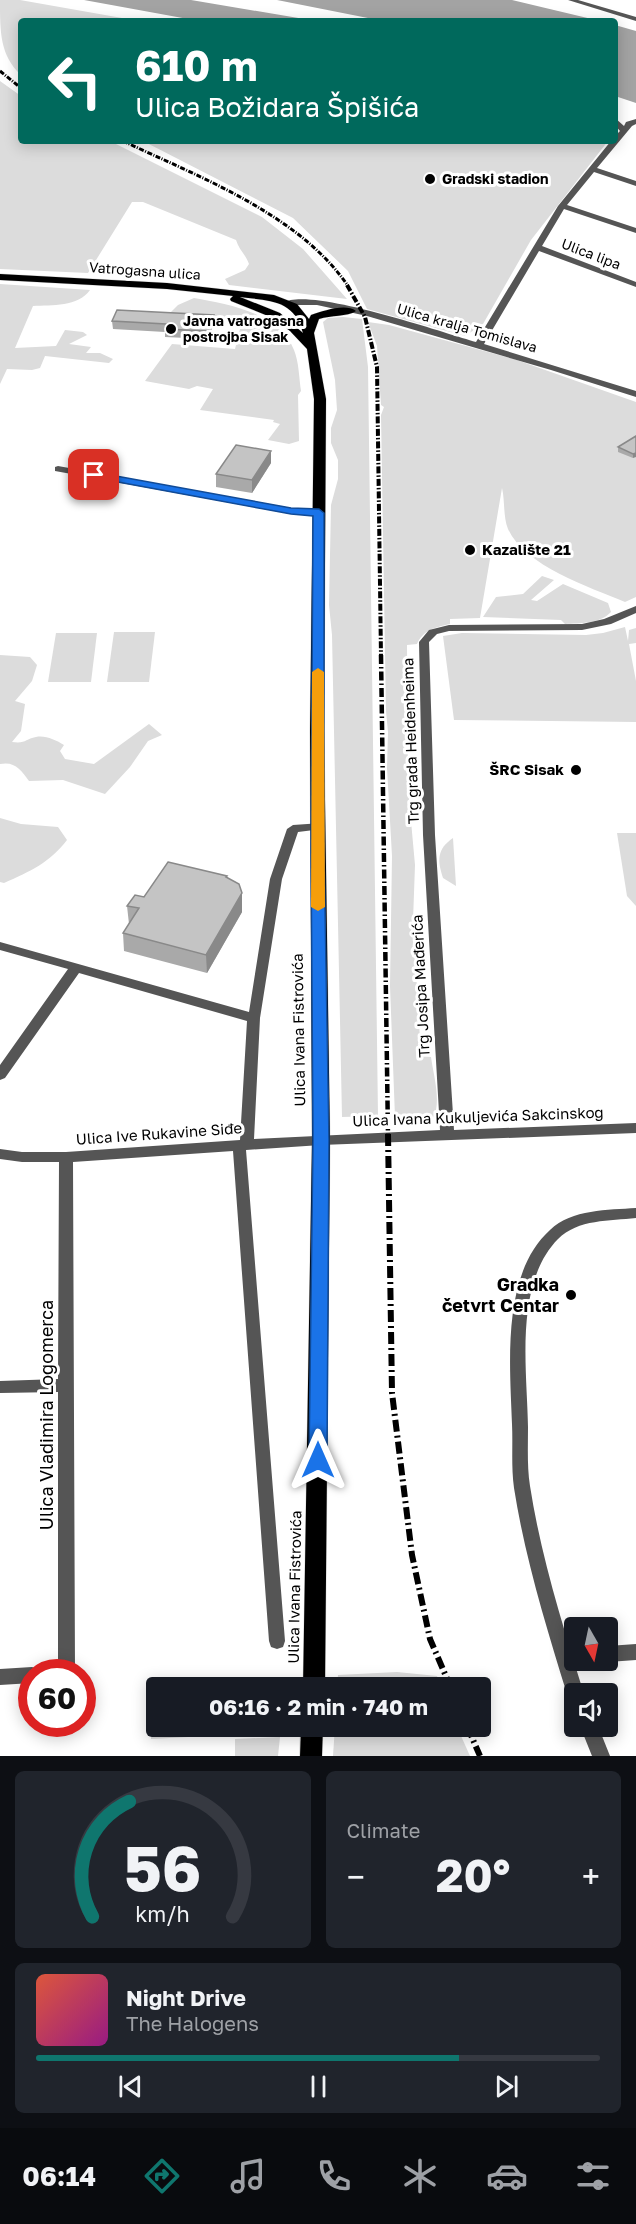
<!DOCTYPE html>
<html lang="en">
<head>
<meta charset="utf-8">
<style>
	:root { --surface:#171b24; --page:#20242c; --text:#f1f3f6; --muted:#9ea1a6; --line:#363941; --accent:#0f766e }
	body { margin:0; font-family:"Golos Text",sans-serif; background:var(--page); color:var(--text); height:100vh; display:flex; flex-direction:column; font-size:22px; white-space:nowrap }
	* { box-sizing:border-box; margin:0 }
	p { font-size:20px; color:var(--muted) }
	.icon { flex:none; width:33px; height:33px; fill:none; stroke:currentColor; stroke-width:2; stroke-linecap:round; stroke-linejoin:round }
	.map { position:relative; height:1756px; overflow:hidden }
	.details { display:flex; flex-direction:column; gap:15px; padding:15px; background:#0d0f14; flex:1 }
	.details>* { flex:none }
	.top-card { position:absolute; left:18px; top:18px; width:600px; height:126px; border-radius:6px; box-shadow:0 3px 15px #0003; background:#00695c; color:#fff; overflow:hidden }
	.needle { width:39px; rotate:171deg }
	.buttons { position:absolute; left:564px; top:1617px; display:grid; gap:12px }
	.buttons a { display:grid; place-items:center; width:54px; height:54px; border-radius:6px; background:var(--surface); box-shadow:0 3px 15px #0003; font-size:30px }
	.speed { position:absolute; left:18px; top:1659px; display:flex; gap:12px; font-size:30px; font-weight:700; text-align:center }
	.speed>* { display:grid; place-content:center; width:78px; height:78px; border-radius:50%; background:var(--surface); box-shadow:0 3px 15px #0003; line-height:1 }
	.speed .limit { border:9px solid #d22; background:#fff; color:#111 }
	.pin { position:absolute; display:grid; place-items:center; width:51px; height:51px; color:#fff; margin:-26px; border-radius:12px; box-shadow:0 3px 9px #0006 }
	.me { position:absolute; width:66px; margin:-33px; rotate:0deg; stroke-linejoin:round; filter:drop-shadow(0 0 4px #0008) }
	.turn { display:flex; align-items:center; gap:21px; height:126px; padding:0 18px; font-size:27px }
	.turn .icon { width:78px; height:78px; stroke-width:2.5 }
	.turn b { display:block; font-size:42px; line-height:51px }
	.big { font-size:45px; font-weight:700; line-height:1.1 }
	.details .widget { flex:1; display:flex; flex-direction:column; justify-content:center; gap:9px; min-width:0; padding:0 21px; border-radius:9px; background:var(--page) }
	.details .dial { align-items:center; gap:0 }
	.dial svg { height:156px; overflow:visible; fill:none; stroke:var(--line); stroke-width:7; stroke-linecap:round; text-anchor:middle }
	.dial text { fill:var(--text); stroke:none }
	.song { display:flex; align-items:center; gap:18px }
	.cover { width:72px; height:72px; border-radius:9px; background:linear-gradient(135deg,hsl(10 70% 55%),hsl(310 70% 35%)) }
	.played { height:6px; border-radius:3px; background:linear-gradient(90deg,var(--accent) 75%,var(--line) 75%) }
	.keys { display:flex; justify-content:space-around; direction:ltr }
	.heat { display:flex; justify-content:space-between; align-items:center; font-size:33px; direction:ltr }
	.details .tiles { flex:1; display:grid; gap:15px; grid-template-columns:1fr 1fr }
	.widget:last-child { grid-column:span 2 }
	.trip { position:absolute; left:146px; top:1677px; width:345px; height:60px; border-radius:6px; background:var(--surface); box-shadow:0 3px 15px #0003; font-weight:700; line-height:60px; text-align:center }
	.dock { display:flex; height:96px; justify-content:space-around; align-items:center; background:#090b0e; color:var(--muted) }
	.dock .icon { width:42px; height:42px }
	.dock .on { color:var(--accent) }
	.dock b { font-size:27px; color:var(--text) }
	.map>svg:first-child { display:block }
</style>
</head>
<body>
<div class="map">
<svg width="636" height="1756" viewBox="0 0 636 1756">
	<rect width="100%" height="100%" fill="#fff"/>
	<g fill="#dcdcdc">
		<path d="M0,0H20L139,21H21V75C0,55 0,33 0,0Z"/>
		<path d="M0,81L21,96V141H110L262,217L303,249L347,299L229,285L225,279L245,270L249,264C246,255 239,250 236,240L143,202H132L88,273L0,269Z"/>
		<path d="M143,141H608L531,240L483,324L465,336L367,309L348,271L293,218Z"/>
		<path d="M0,284L90,290C78,307 52,305 33,306L15,348L56,346L65,330L83,332L87,335L69,344L91,347L86,353H100L113,359L109,363L45,356L40,368L32,370L7,369L0,384Z"/>
		<path d="M194,298C228,304 280,313 294,350C299,362 299,378 301,391L298,395L299,441L289,444L268,440L280,424L273,422L274,420L200,410L213,389L197,386L189,389L145,381L172,344L235,349L242,321L170,313L178,305Z"/>
		<path d="M343,317L362,319L368,367L378,1116L342,1117L332,635L329,605L331,505L338,479V460L331,443V428L337,410L335,380L323,322L328,318Z"/>
		<path d="M368,322L389,325L514,359L636,402V597L625,602C589,587 525,566 508,529C503,517 505,500 502,488L480,618L450,619V624C436,627 423,630 417,644L407,645L408,788L415,865L413,921L421,1056L431,1057C433,1073 442,1103 433,1118L395,1117L390,986L392,856L387,768L388,732L386,711L381,415L384,407L381,405L377,346Z"/>
		<path d="M542,576L554,580L531,600L537,601L563,584L608,603L611,612C600,624 580,623 565,624L561,620L483,617L496,597L523,594Z"/>
		<path d="M625,627L628,641L629,630L636,628V643L629,644L636,681V722L454,720L443,636L462,633L586,635L603,633Z"/>
		<path d="M114,632H155L149,682H107Z"/>
		<path d="M56,633H97L91,682H48Z"/>
		<path d="M0,655L30,657L37,665L32,681L15,701L25,704L21,731L12,742C26,744 25,739 36,737C45,735 56,740 64,745L60,751L65,759L94,764L149,724L162,735L148,741L130,767L105,794L63,780L29,781C21,770 15,761 0,764Z"/>
		<path d="M0,818L21,824L58,827L67,840C49,863 31,871 4,883L0,882Z"/>
		<path d="M617,833H636V906L627,896Z"/>
		<path d="M453,838L456,886L443,878C437,860 437,849 453,838Z"/>
		<path d="M397,1672L437,1676L441,1687H337L338,1675Z"/>
		<path d="M156,1694V1726L225,1727L226,1735L151,1739V1695Z"/>
		<path d="M335,1726L457,1727L470,1756H333Z"/>
		<path d="M280,1737L278,1756H235V1739Z"/>
	</g>
	<g fill="#a3a3a3">
		<path d="M84,0H191L316,21H199Z"/>
		<path d="M277,0H512L600,21H383Z"/>
		<path d="M615,25L636,31V103L615,96Z"/>
	</g>
	<g fill="none" stroke-linecap="round" stroke-linejoin="round">
		<g stroke="#dbdbdb" stroke-width="1">
			<g id="primary">
				<path d="M0,274L167,283L274,295L297,304L309,319L311,315C324,311 345,303 356,311C347,317 331,315 319,319L314,333L326,399L324,731L330,1140L325,1688H303L312,1140L310,731L314,399L307,349L290,331L273,318L231,301L230,299L233,296L167,289L0,280ZM240,297C270,301 294,299 303,333L280,313Z"/>
				<path d="M301,1726H323L322,1756H300Z"/>
			</g>
		</g>
		<g fill="#555" fill-rule="evenodd">
			<path d="M568,0H578L636,17V21Z"/>
			<path d="M615,118L624,126L626,122L636,119V124L632,126L597,168L636,181V186L594,172L567,205L636,228V233L564,209L542,246L636,282V287L539,251L484,344L636,391V397L551,370L367,316L317,305H287L283,303C309,286 443,333 476,342L558,206L611,141H615V136L620,131L615,125Z"/>
			<path d="M58,466L291,508L319,510L324,513L319,516L291,514L55,471V467Z"/>
			<path d="M636,606V613L611,624L582,630L449,631L437,634L429,642L435,835L454,1130L636,1123V1133L321,1145L246,1150L285,1641L283,1647L277,1649L271,1647L269,1641L233,1151L73,1162L75,1672H58V1392L0,1393V1381L58,1379L59,1162H22L0,1159V1149L22,1152H66L240,1140L247,1021L79,973L5,1078L0,1080V1065L68,969L0,950V942L249,1012L270,879L287,829L293,825L322,823L324,826L322,829L298,832L282,879L260,1018L254,1139L440,1130L423,835L419,642L429,630L449,625L582,624L604,619Z"/>
			<path d="M636,1208V1218C610,1221 578,1219 558,1239C514,1284 527,1369 528,1427C528,1447 527,1467 530,1486C541,1557 563,1626 584,1694H574V1702L570,1700L567,1694C546,1626 525,1558 514,1488C511,1467 513,1445 512,1424C510,1365 501,1274 550,1230C572,1209 608,1210 636,1208Z"/>
			<path d="M636,1644V1660L608,1662L604,1660H608V1646Z"/>
			<path d="M32,1667L38,1669L39,1672H32V1683L0,1685V1669Z"/>
			<path d="M580,1726H598L610,1756H592Z"/>
		</g>
		<use href="#primary" fill="#000" fill-rule="evenodd"/>
		<g stroke="#000" stroke-width="3" stroke-dasharray="5 1.5 1 1.5" stroke-linecap="butt">
			<path d="M0,71L21,88"/>
			<path d="M123,141C199,177 299,214 348,286"/>
		</g>
		<path stroke="#000" stroke-width="4" stroke-dasharray="7 2 1.5 2" stroke-linecap="butt" d="M347,285L365,317L377,367L381,657"/>
		<path stroke="#000" stroke-width="4.5" stroke-dasharray="9 3 1.5 3" stroke-linecap="butt" d="M381,655L388,1136"/>
		<g stroke="#000" stroke-width="6" stroke-dasharray="12 4 2 4" stroke-linecap="butt">
			<path d="M388,1134L392,1393L412,1555L430,1639L451,1688"/>
			<path d="M467,1726L480,1756"/>
		</g>
	</g>
	<g fill="#a9a9a9">
		<path d="M214,315V324L208,339L165,337V332L113,329L112,321Z"/>
		<path d="M636,436L633,458L618,452V447Z"/>
		<path d="M271,463L252,493L216,487V474Z"/>
		<path d="M227,878L242,893V912L207,973L124,951L123,933L129,924L127,906L144,897Z"/>
	</g>
	<g fill="#898989">
		<path d="M214,315V324L208,339V331Z"/>
		<path d="M271,451V463L252,493V480Z"/>
		<path d="M636,453V457L633,458V454Z"/>
		<path d="M242,893V912L207,973L206,955Z"/>
	</g>
	<g fill="#c4c4c4" stroke="#898989" stroke-width="1.5">
		<path d="M117,310L214,315L208,331L165,329L166,324L112,321Z"/>
		<path d="M636,436V453L633,454L618,447Z"/>
		<path d="M236,445L271,451L252,480L216,474Z"/>
		<path d="M168,862L227,876L226,877L239,884L242,893L206,955L123,933L139,908L127,906L135,895L144,897Z"/>
	</g>
	<path fill="#1a73e8" stroke="#114b97" stroke-width="1.5" d="M94,472L291,508L319,509L324,513V850L329,1140L327,1460L324,1466L318,1468L311,1466L309,1460L313,1140L311,850L313,516L291,514L91,477L89,475Z"/>
	<path fill="#f59e0b" d="M318,668L324,672L325,907L318,911L311,907L312,672Z"/>
	<g fill="#000" stroke="#fff" stroke-width="2">
		<circle cx="430" cy="179" r="6"/>
		<circle cx="171" cy="329" r="6"/>
		<circle cx="470" cy="550" r="6"/>
		<circle cx="576" cy="770" r="6"/>
		<circle cx="571" cy="1295" r="6"/>
	</g>
	<g text-anchor="middle" stroke-width="6" stroke-linejoin="round" paint-order="stroke">
		<g font-size="14" font-weight="bold" fill="#000" stroke="#fff" text-anchor="start">
			<text x="442" y="184">Gradski stadion</text>
			<text x="183" y="326">Javna vatrogasna<tspan x="183" dy="16">postrojba Sisak</tspan></text>
		</g>
		<g font-size="14" fill="#000" stroke="#fff">
			<text transform="translate(591 254) rotate(21)" y="5">Ulica lipa</text>
			<text transform="translate(145 271) rotate(4)" y="5">Vatrogasna ulica</text>
			<text transform="translate(467 328) rotate(16)" y="5">Ulica kralja Tomislava</text>
		</g>
		<g font-size="15" font-weight="bold" fill="#000" stroke="#fff" text-anchor="start">
			<text x="482" y="555">Kazalište 21</text>
			<text x="564" y="775" text-anchor="end">ŠRC Sisak</text>
		</g>
		<g font-size="15" fill="#000" stroke="#fff">
			<text transform="translate(411 741) rotate(-92)" y="5">Trg grada Heidenheima</text>
			<text transform="translate(421 986) rotate(-93)" y="5">Trg Josipa Mađerića</text>
			<text transform="translate(299 1030) rotate(-91)" y="5">Ulica Ivana Fistrovića</text>
			<text transform="translate(478 1117) rotate(-2)" y="5">Ulica Ivana Kukuljevića Sakcinskog</text>
			<text transform="translate(159 1134) rotate(-4)" y="5">Ulica Ive Rukavine Siđe</text>
			<text transform="translate(295 1587) rotate(-89)" y="5">Ulica Ivana Fistrovića</text>
		</g>
		<g font-size="18" font-weight="bold" fill="#000" stroke="#fff" text-anchor="end">
			<text x="559" y="1291">Gradka<tspan x="559" dy="21">četvrt Centar</tspan></text>
		</g>
		<g font-size="18" fill="#000" stroke="#fff">
			<text transform="translate(47 1415) rotate(-90)" y="6">Ulica Vladimira Logomerca</text>
		</g>
	</g>
</svg>
<div class="buttons">
<a><svg class="needle" viewBox="-14 -14 28 28"><path d="M0-13l5 13h-10z" fill="#e53935"/><path d="M0 13l5-13h-10z" fill="#9ea1a6"/></svg></a>
<a><svg class="icon" aria-label="sound" viewBox="0 0 24 24"><path d="M4 9h4l5-4v14l-5-4H4zM17 9q2 3 0 6"/></svg></a>
</div>
<div class="speed"><div class="limit">60</div></div>
<div class="pin" style="left:94px;top:475px;background:#d93025"><svg class="icon" aria-label="arrive" viewBox="0 0 24 24"><path d="M6 21V4h12l-3 4 3 4H6"/></svg></div>
<svg class="me" style="left:318px;top:1460px" viewBox="-20 -20 40 40"><path d="M0-17L14 15 0 8-14 15z" fill="#1a73e8" stroke="#fff" stroke-width="4"/></svg>
<div class="trip">06:16 · 2 min · 740 m</div>
<div class="top-card">
<div class="turn"><svg class="icon" aria-label="left" viewBox="0 0 24 24"><path d="M17 20v-9H6M10 6l-5 5 5 5"/></svg><div><b>610 m</b>Ulica Božidara Špišića</div></div>
</div>
</div>
<section class="details">
<div class="tiles">
<div class="widget dial"><svg viewBox="0 0 100 80">
<path d="M14 69A42 42 0 1 1 86 69"/>
<path d="M14 69A42 42 0 0 1 33 10" stroke="#0f766e"/>
<text x="50" y="56" font-size="32" font-weight="700">56</text>
<text x="50" y="72" font-size="11">km/h</text>
</svg></div>
<div class="widget"><p>Climate</p>
<div class="heat"><a>−</a><b class="big">20°</b><a>+</a></div>
</div>
<div class="widget">
<div class="song"><i class="cover"></i><div><b>Night Drive</b><p>The Halogens</p></div></div>
<div class="played"></div>
<div class="keys"><svg class="icon" aria-label="previous" viewBox="0 0 24 24"><path d="M18 5L8 12l10 7zM5 5v14"/></svg><svg class="icon" aria-label="pause" viewBox="0 0 24 24"><path d="M8 5v14M16 5v14"/></svg><svg class="icon" aria-label="next" viewBox="0 0 24 24"><path d="M6 5l10 7-10 7zM19 5v14"/></svg></div>
</div>
</div>
</section>
<nav class="dock">
<b>06:14</b>
<svg class="icon on" aria-label="directions" viewBox="0 0 24 24"><path d="M12 3l9 9-9 9-9-9zM9 14v-3h6M13 9l2 2-2 2"/></svg>
<svg class="icon" aria-label="music" viewBox="0 0 24 24"><path d="M9 18V5l10-2v13"/><circle cx="6" cy="18" r="3"/><circle cx="16" cy="16" r="3"/></svg>
<svg class="icon" aria-label="phone" viewBox="0 0 24 24"><path d="M5 4h4l2 5-3 2q2 4 5 5l2-3 5 2v4C11 20 4 13 5 4z"/></svg>
<svg class="icon" aria-label="climate" viewBox="0 0 24 24"><path d="M12 3v18M4 7l16 10M4 17L20 7"/></svg>
<svg class="icon" aria-label="car" viewBox="0 0 24 24"><path d="M5 17H2v-5l4-1 3-4h7l3 4 3 1v5h-3M9 17h6M6 11h13"/><circle cx="7" cy="17" r="2"/><circle cx="17" cy="17" r="2"/></svg>
<svg class="icon" aria-label="filters" viewBox="0 0 24 24"><path d="M4 7h16M4 17h16"/><circle cx="9" cy="7" r="2"/><circle cx="15" cy="17" r="2"/></svg>
</nav>
</body>
</html>
